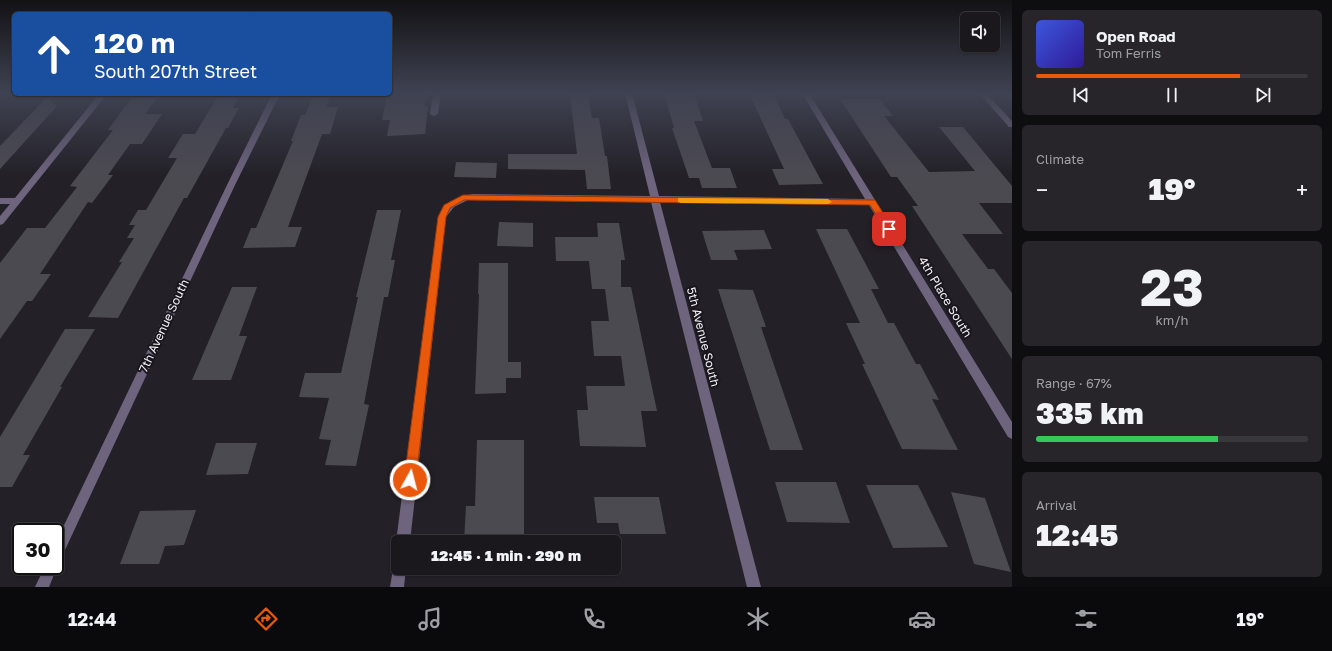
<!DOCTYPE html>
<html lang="en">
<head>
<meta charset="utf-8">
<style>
	:root { --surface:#1a181d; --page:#27252a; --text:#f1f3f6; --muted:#9fa0a4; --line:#38373b; --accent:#ea580c }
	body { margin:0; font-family:"Golos Text",sans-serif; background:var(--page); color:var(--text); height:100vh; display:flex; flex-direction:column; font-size:15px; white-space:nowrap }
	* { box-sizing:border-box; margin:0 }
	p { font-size:13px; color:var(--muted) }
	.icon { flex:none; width:22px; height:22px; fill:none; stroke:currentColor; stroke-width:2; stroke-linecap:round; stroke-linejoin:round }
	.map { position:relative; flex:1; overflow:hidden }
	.drawer { display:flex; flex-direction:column; gap:10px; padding:10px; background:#0e0d10; width:320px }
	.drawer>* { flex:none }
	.banner { position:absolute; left:12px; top:12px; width:380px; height:84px; border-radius:6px; box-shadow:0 1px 3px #0004,0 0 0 1px var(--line); background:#1a4fa0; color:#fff; overflow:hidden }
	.controls { position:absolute; left:960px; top:12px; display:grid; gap:8px }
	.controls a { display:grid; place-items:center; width:40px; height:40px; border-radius:6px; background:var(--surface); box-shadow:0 1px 3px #0004,0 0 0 1px var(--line); font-size:20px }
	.speed { position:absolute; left:12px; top:523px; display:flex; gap:8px; font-size:20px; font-weight:700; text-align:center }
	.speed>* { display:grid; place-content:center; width:52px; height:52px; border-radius:50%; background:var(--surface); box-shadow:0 1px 3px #0004,0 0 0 1px var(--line); line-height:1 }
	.speed .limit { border:2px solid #111; border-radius:6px; background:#fff; color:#111 }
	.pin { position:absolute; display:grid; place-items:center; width:34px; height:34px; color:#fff; margin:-17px; border-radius:8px; box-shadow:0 2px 6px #0006 }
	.me { position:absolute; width:44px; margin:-22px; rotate:7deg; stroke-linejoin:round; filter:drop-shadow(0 0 3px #0008) }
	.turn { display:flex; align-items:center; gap:14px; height:84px; padding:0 16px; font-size:18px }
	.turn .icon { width:52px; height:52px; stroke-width:2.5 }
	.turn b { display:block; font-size:28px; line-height:34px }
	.big { font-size:30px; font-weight:800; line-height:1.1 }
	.drawer .card { flex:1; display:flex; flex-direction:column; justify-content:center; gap:6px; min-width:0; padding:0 14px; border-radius:6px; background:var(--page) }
	.drawer .dial { align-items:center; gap:0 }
	.dial b { font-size:52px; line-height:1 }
	.song { display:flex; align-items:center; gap:12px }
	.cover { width:48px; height:48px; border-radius:6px; background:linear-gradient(135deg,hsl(230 70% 55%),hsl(250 70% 35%)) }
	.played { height:4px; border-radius:2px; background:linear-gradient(90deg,var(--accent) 75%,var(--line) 75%) }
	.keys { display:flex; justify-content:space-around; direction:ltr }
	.heat { display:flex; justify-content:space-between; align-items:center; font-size:22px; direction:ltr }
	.charge { height:6px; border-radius:3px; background:linear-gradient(90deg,#34c759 67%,var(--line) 0) }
	.trip { position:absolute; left:391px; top:535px; width:230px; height:40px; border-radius:6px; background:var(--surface); box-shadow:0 1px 3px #0004,0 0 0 1px var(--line); font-weight:800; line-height:40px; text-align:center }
	.tab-bar { display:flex; height:64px; justify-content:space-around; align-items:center; background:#0a0a0c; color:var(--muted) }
	.tab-bar .icon { width:28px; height:28px }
	.tab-bar .selected { color:var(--accent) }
	.tab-bar b { font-size:18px; color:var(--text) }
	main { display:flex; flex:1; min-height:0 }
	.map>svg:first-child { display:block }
</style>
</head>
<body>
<main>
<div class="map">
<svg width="1012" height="587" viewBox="0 0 1012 587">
	<rect width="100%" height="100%" fill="#232027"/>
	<g fill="#4c4a51">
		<path d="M390,93H428L424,106H428L425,134L387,136L390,120H382L387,94Z"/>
		<path d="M570,93H588L592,118H599L605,156H607L611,189H587L585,170L508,169V154H577Z"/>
		<path d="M664,93H694L703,121H694L712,168H730L737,188H702L699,178H689L672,128H674Z"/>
		<path d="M749,93H773L785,119H788L823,184L779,185L772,169H784Z"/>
		<path d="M134,94H160L145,114H162L142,144H130L108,175H113L92,203L88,202L40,274H51L32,301H27L0,339V263L27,228H45L77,187L70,186L113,130H108Z"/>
		<path d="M219,94H240L233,108H239L228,128H226L187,198H184L118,318L88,317L122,262H119L134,238H127L135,225H129L138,210H146L177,158H168L183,134H195Z"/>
		<path d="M314,94H331L326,107H338L330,134H322L288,227H302L295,247L243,248L251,228H256L293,141H291L301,115H305Z"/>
		<path d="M47,97L57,106L0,169V146Z"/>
		<path d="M840,99H880L893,116H884L929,172L975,171L939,127H963L1012,186V203H979L1003,234H962L988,269H994L1012,293V359L912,206H918L897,177H891Z"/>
		<path d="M456,162L497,163L496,178L454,177Z"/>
		<path d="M377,210H401L391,260H395L388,297H384L364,404L369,405L356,466L325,465L331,440L319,439L329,398L299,397L305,373H341L358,297H356Z"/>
		<path d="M499,222L533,223V247L497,246Z"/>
		<path d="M597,223H619L625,260H621V287H631L657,411H641L646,447L580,446L577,410H588L586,386H625L621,356H594L591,321H609L605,289H592L589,261H556L555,237H598Z"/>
		<path d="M816,229H847L879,289H871L888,323H894L916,364H920L939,400L932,399L958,450L902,449L862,364H865L846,323H860Z"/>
		<path d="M764,230L772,249L734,250L738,260H711L702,231Z"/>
		<path d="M479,263H508V362H521V378H506V393L475,394L479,294H478Z"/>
		<path d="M232,287H257L239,336H247L231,380H192Z"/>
		<path d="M718,289L753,290L766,327H761L803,450H770Z"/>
		<path d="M65,329H95L60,387H62L23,455H30L12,487H0V437Z"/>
		<path d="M477,440H524V542H464L466,506H475Z"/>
		<path d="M216,443H257L248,474L206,475Z"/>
		<path d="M775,482H836L850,523L787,522Z"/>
		<path d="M866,485H918L948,547L893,548Z"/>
		<path d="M951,492L985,498L1011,572L974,564Z"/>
		<path d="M594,497H659L666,534H620L618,523H597Z"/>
		<path d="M196,510L184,545L165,546L159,564H120L140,511Z"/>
	</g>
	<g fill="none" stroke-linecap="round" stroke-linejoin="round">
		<g fill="#6e647e" fill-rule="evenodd">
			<path d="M433,93H441L438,114L434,116L430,114Z"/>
			<path d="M625,93H632L659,196L865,199L802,93H809L1012,422V439L1008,437L869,205L660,202L761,587H747L651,202L468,200L454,207L446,217L410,542H398V546L396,542L438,217C445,202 456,196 473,194L650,196Z"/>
			<path d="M979,93H986L1012,121V127H1009Z"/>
			<path d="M99,94H107L3,224L0,225V216L10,204H0V198H15Z"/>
			<path d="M272,94H280L235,185L58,565L49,587H35L45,566H55V544L227,185Z"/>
			<path d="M398,561V568H406L404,587H390L394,563Z"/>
		</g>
	</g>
	<linearGradient id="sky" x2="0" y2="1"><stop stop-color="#131215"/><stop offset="0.53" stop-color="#3f4252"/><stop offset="1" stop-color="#3f4252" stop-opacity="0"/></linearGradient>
	<rect width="1012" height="176" fill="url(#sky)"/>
	<path fill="#ea580c" stroke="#983908" d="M463,195L872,200H875L893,229L892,231H886L870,205L464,200L450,208L446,217L416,480L414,484L410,486L406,484L404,480L438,217L444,205Z"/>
	<path fill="#f59e0b" d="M678,198L828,199L832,202L828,204L681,203L678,202Z"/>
	<g text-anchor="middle" stroke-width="4" stroke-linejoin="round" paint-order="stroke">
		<g font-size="12" fill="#f4f2f7" stroke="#19171d">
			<text transform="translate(945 297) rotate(59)" y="4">4th Place South</text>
			<text transform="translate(164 326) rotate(-65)" y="4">7th Avenue South</text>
			<text transform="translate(703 337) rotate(76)" y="4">5th Avenue South</text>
		</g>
	</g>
</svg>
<div class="controls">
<a><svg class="icon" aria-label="sound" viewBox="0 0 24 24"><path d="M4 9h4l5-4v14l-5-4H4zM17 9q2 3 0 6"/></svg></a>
</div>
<div class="speed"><div class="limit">30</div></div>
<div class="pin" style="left:889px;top:229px;background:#d93025"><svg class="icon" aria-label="arrive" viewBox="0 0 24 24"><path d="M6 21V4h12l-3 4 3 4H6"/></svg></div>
<svg class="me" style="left:410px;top:480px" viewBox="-20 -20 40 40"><circle r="17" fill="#ea580c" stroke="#fff" stroke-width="3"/><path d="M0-11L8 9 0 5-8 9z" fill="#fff"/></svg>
<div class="trip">12:45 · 1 min · 290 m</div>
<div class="banner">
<div class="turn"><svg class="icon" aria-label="ahead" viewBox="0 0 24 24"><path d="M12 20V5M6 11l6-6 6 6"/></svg><div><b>120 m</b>South 207th Street</div></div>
</div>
</div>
<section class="drawer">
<div class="card">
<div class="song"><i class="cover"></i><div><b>Open Road</b><p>Tom Ferris</p></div></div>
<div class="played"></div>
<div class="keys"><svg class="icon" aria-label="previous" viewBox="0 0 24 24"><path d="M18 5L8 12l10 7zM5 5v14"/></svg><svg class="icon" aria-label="pause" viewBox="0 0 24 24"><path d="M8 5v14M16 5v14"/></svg><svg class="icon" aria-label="next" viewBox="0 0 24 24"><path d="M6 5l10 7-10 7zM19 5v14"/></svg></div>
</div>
<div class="card"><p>Climate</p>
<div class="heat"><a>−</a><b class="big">19°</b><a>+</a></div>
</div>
<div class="card dial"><b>23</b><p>km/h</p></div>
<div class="card"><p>Range · 67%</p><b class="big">335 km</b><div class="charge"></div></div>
<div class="card"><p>Arrival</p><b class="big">12:45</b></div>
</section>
</main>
<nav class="tab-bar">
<b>12:44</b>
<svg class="icon selected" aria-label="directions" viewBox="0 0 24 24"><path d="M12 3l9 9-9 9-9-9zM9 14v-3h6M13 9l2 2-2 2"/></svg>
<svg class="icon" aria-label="music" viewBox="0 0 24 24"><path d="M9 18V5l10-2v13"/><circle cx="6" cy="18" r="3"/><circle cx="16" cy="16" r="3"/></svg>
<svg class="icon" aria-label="phone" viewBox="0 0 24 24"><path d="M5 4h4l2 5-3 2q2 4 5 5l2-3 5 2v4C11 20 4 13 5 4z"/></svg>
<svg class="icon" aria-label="climate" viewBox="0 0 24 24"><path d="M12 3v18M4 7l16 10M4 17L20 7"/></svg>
<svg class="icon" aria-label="car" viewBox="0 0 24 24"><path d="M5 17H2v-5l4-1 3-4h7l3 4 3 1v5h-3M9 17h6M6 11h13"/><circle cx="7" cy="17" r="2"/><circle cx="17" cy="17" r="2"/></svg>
<svg class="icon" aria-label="filters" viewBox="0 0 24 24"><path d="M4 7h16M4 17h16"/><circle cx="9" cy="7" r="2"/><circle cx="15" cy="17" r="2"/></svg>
<b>19°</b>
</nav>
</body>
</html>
